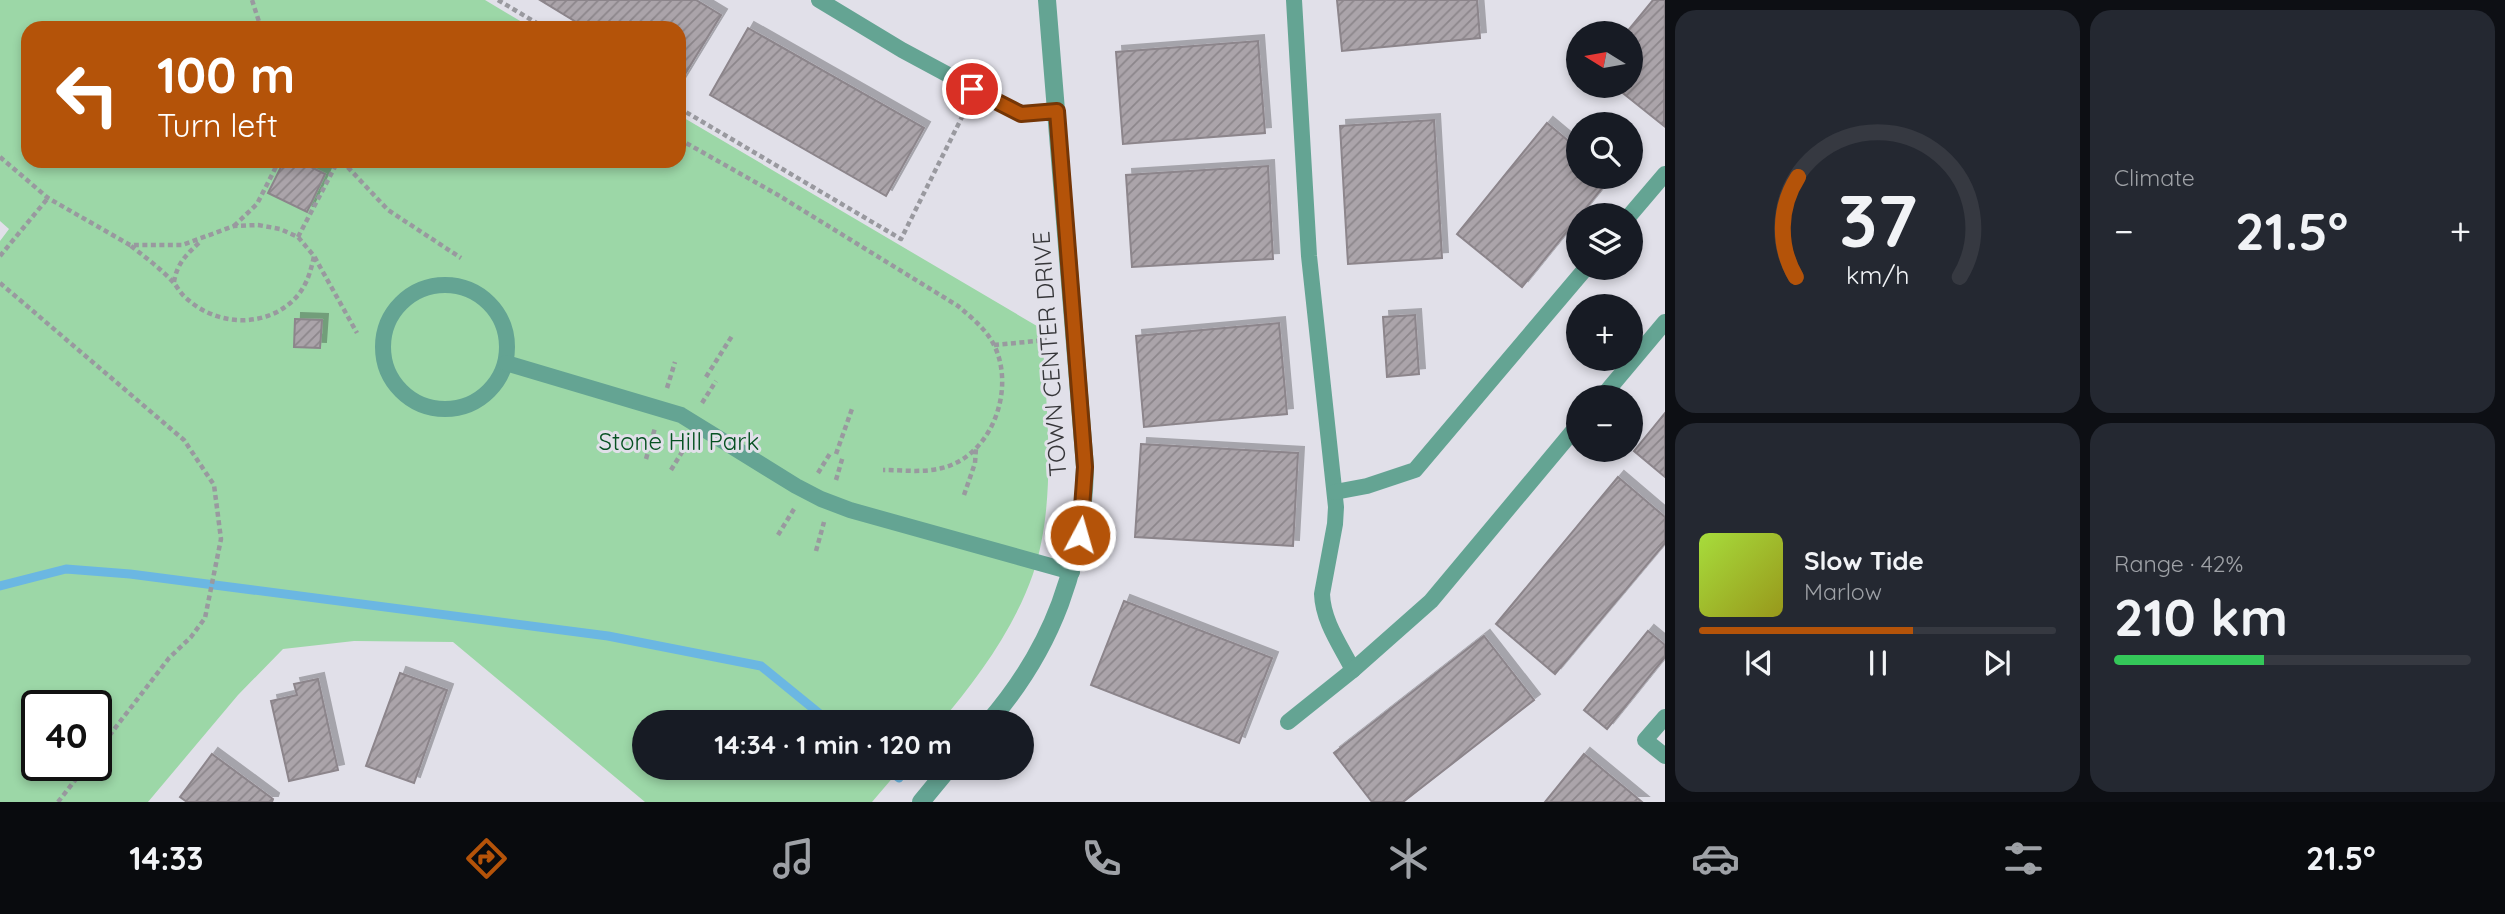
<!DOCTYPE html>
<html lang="en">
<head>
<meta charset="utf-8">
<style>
	:root { --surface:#171b24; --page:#242831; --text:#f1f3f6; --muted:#9ea1a6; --line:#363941; --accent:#b45309 }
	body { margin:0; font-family:Quicksand,sans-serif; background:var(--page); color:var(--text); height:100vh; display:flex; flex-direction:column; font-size:26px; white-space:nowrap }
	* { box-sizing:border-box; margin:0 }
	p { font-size:23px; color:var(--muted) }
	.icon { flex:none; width:38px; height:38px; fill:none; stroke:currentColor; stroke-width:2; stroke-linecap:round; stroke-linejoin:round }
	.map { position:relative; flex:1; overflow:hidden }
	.sheet { display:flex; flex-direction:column; gap:10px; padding:10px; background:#0d0f14; width:840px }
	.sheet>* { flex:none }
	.top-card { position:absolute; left:21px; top:21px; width:665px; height:147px; border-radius:21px; box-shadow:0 4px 10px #0003; background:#b45309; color:#fff; overflow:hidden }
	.needle { width:46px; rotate:281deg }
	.fabs { position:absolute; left:1566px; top:21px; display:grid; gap:14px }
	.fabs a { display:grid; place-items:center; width:77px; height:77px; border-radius:50%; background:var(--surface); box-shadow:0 4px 10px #0003; font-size:35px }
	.speed { position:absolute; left:21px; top:690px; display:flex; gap:14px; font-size:35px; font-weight:700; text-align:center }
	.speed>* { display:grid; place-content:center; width:91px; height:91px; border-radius:50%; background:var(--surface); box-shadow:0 4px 10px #0003; line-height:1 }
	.speed .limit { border:4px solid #111; border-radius:10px; background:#fff; color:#111 }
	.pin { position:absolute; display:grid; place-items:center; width:60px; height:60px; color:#fff; margin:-30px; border:4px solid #fff; border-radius:50%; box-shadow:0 2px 7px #0007 }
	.me { position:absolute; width:77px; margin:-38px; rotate:6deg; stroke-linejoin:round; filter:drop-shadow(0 0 5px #0008) }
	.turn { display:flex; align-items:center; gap:24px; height:147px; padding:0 21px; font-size:32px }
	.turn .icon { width:91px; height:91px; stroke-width:2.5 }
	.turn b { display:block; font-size:49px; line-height:60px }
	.big { font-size:52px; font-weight:700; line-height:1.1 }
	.sheet .card { flex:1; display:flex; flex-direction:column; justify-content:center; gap:10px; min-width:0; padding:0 24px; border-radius:21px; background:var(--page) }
	.sheet .dial { align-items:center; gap:0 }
	.dial svg { height:182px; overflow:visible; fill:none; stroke:var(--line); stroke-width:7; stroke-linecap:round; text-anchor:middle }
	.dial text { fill:var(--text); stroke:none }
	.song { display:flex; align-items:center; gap:21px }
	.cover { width:84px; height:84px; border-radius:10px; background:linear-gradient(135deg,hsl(80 70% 55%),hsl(60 70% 35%)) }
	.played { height:7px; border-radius:4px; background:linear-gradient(90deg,var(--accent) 60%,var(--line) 60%) }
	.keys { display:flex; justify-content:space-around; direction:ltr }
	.heat { display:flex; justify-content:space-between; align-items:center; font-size:38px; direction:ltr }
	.charge { height:10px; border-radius:5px; background:linear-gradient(90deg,#34c759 42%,var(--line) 0) }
	.sheet .tiles { flex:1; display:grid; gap:10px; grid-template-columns:repeat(2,1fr) }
	.trip { position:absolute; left:632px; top:710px; width:402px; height:70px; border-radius:35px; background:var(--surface); box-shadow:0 4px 10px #0003; font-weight:700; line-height:70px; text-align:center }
	.menu { display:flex; height:112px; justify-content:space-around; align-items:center; background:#090b0e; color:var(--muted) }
	.menu .icon { width:49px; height:49px }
	.menu .selected { color:var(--accent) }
	.menu b { font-size:32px; color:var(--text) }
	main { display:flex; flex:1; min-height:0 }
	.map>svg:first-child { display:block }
</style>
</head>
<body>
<main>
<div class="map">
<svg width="1665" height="802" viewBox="0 0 1665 802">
	<defs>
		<pattern id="building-hatch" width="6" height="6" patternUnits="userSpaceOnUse" patternTransform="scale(1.75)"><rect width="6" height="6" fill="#aba4aa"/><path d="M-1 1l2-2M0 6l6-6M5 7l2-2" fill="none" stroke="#8c868b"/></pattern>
		<filter id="shadow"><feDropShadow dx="6" dy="-6" stdDeviation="0" flood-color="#0004"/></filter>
	</defs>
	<rect width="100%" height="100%" fill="#e1e0e9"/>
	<path fill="#9cd7a7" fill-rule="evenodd" d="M0,0H485L532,28H28V161H679V115L1042,329C1046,406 1058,500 1033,574C1014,629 977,679 940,723H644V768H901L872,802H645L453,642L354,641L283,649L238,695L148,802H0V241L9,229L0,221ZM37,705H96V765H37Z"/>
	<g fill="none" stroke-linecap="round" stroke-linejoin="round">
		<g stroke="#6bb7e2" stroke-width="9">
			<path d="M0,586L66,569L130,574L608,636L761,666L831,723"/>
			<path d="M886,768L899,778"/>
		</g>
	</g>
	<g fill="url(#building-hatch)" stroke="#8c858b" stroke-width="2" filter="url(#shadow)">
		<path d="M540,0H696L721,15L679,84V28H586Z"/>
		<path d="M1337,0H1477L1480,38L1342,51Z"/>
		<path d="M1653,0H1665L1664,126L1614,86H1631V33H1626Z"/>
		<path d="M748,28L924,128L886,196L710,95Z"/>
		<path d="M1258,41L1265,133L1123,144L1116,52Z"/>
		<path d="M1434,120L1442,258L1348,264L1340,126Z"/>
		<path d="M1547,123L1578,149V177H1611L1522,287L1457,234Z"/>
		<path d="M284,161H299L325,174L307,212L268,193Z"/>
		<path d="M1268,166L1273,259L1132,267L1126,175Z"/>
		<path d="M1415,315L1419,374L1387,377L1383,317Z"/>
		<path d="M295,319L322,320L320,348L294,347Z"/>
		<path d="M1279,323L1287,414L1144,427L1136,336Z"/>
		<path d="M1665,413V477L1634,451Z"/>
		<path d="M1141,444L1298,453L1293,546L1135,537Z"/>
		<path d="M1618,477L1665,517V543L1555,674L1496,624Z"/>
		<path d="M1124,601L1272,658L1239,743L1091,685Z"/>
		<path d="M1648,631L1665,645V657L1607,729L1584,710Z"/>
		<path d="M1484,636L1534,700L1403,802H1372L1334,753Z"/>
		<path d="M400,673L447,690L414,783L366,766Z"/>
		<path d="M318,679L338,770L289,781L271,701L297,695L294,684Z"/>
		<path d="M212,754L273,799L272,802H187L180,797Z"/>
		<path d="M1584,754L1642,802H1545Z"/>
	</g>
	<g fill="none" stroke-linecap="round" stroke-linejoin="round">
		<g stroke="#99999f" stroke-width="4.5" stroke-dasharray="5 3.5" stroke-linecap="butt">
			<path d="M252,0L261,28"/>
			<path d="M498,0L545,28"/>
			<path d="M401,28L429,26L446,28"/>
			<path d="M679,108L901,239L966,109"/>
			<path d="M679,139L778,195L958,306C971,317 986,329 994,345C1016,389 992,456 942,468C923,473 902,470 883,470"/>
			<path d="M0,157L48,198L130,245H182L234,226L258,225L280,229L298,237L314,256L357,333"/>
			<path d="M342,161L388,210L461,258"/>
			<path d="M234,226L257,204L279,161"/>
			<path d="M298,237L338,161"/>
			<path d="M131,246C145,257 160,268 172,281C177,286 180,293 186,298C211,321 247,327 277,312C301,299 309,281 314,256"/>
			<path d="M0,256L48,198"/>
			<path d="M174,282C177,263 187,254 201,241"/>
			<path d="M0,283L184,440L214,485L221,539L205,618L191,637L169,658L96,753"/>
			<path d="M994,345L1047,340"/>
			<path d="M706,377L732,336"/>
			<path d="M667,388L675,362"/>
			<path d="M702,403L716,381"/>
			<path d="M836,454L853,406"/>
			<path d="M646,459L655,428"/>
			<path d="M671,470L687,444"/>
			<path d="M818,473L831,452"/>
			<path d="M836,480L843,456"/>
			<path d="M964,495L975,463L976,448"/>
			<path d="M778,535L794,509"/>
			<path d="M816,551L824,522"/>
			<path d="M58,802L87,765"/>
		</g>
		<g stroke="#64a493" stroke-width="16">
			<path d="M819,0L902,50L1021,114L1057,111"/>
			<path d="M1294,0L1309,256L1336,507L1335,524L1322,594C1323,622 1341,646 1353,670"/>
			<path d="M1630,215L1665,174"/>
			<circle cx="445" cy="347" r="62"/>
			<path d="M506,363L681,415L796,486L821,499L850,510L1072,572"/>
			<path d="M1602,397L1665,322"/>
			<path d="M1335,492L1367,486L1415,470L1586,268"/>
			<path d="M1665,717L1645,740L1665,756"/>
			<path d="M1288,722L1353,670L1431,601L1578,425"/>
		</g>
		<g stroke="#64a493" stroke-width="18">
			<path d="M988,723C1053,648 1083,565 1085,467L1047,0"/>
			<path d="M921,802L949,768"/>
		</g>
	</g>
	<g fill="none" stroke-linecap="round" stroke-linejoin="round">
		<g stroke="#753606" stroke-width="18">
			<path id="route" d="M972,89L1021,114L1057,111L1085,467L1080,535"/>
		</g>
		<use href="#route" stroke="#b45309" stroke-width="12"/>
	</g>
	<g text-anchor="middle" stroke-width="6" stroke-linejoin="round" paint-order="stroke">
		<g font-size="24" fill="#363639" stroke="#e1e0e9">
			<text transform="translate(1050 354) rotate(-94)" y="8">TOWN CENTER DRIVE</text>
		</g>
		<g font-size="24" fill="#065122" stroke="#e1e0e9">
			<text x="679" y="450">Stone Hill Park</text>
		</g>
	</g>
</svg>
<div class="fabs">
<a><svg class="needle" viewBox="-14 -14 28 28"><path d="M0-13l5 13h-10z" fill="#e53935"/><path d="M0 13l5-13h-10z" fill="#9ea1a6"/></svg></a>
<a><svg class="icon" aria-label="search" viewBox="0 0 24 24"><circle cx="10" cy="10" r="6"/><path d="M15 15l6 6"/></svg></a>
<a><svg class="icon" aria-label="layers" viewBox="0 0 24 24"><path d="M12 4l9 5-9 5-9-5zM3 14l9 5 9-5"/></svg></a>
<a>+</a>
<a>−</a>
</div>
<div class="speed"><div class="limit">40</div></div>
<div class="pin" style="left:972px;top:89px;background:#d93025"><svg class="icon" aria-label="arrive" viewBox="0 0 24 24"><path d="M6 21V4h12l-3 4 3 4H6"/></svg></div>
<svg class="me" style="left:1080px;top:535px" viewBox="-20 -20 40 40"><circle r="17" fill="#b45309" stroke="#fff" stroke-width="3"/><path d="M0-11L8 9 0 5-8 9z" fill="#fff"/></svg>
<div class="trip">14:34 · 1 min · 120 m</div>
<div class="top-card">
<div class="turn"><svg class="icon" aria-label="left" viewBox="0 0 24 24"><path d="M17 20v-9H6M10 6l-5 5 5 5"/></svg><div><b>100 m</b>Turn left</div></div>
</div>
</div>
<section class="sheet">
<div class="tiles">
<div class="card dial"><svg viewBox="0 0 100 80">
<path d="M14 69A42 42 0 1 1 86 69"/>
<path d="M14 69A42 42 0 0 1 15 25" stroke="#b45309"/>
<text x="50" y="56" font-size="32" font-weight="700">37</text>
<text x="50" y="72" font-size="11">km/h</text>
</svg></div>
<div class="card"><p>Climate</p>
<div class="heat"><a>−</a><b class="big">21.5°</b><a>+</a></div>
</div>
<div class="card">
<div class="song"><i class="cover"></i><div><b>Slow Tide</b><p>Marlow</p></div></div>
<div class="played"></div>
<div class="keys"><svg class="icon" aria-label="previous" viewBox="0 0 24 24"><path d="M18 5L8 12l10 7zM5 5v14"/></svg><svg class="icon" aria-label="pause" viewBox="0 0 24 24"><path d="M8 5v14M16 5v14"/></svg><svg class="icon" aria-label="next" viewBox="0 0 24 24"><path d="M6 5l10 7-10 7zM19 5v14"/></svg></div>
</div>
<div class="card"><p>Range · 42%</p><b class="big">210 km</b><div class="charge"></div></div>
</div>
</section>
</main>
<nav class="menu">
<b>14:33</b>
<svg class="icon selected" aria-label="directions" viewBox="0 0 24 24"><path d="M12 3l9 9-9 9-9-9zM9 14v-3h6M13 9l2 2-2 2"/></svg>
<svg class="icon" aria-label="music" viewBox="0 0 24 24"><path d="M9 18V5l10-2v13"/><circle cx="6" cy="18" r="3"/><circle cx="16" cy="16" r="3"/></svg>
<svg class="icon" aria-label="phone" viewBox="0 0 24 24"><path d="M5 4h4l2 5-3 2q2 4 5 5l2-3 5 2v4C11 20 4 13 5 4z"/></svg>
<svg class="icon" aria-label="climate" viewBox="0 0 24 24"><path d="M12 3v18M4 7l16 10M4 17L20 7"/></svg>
<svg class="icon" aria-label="car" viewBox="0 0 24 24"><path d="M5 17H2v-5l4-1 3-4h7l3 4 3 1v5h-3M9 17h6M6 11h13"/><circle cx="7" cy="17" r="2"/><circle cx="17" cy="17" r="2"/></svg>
<svg class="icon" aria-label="filters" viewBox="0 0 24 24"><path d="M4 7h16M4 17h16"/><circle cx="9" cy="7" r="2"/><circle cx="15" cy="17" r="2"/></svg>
<b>21.5°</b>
</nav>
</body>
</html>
